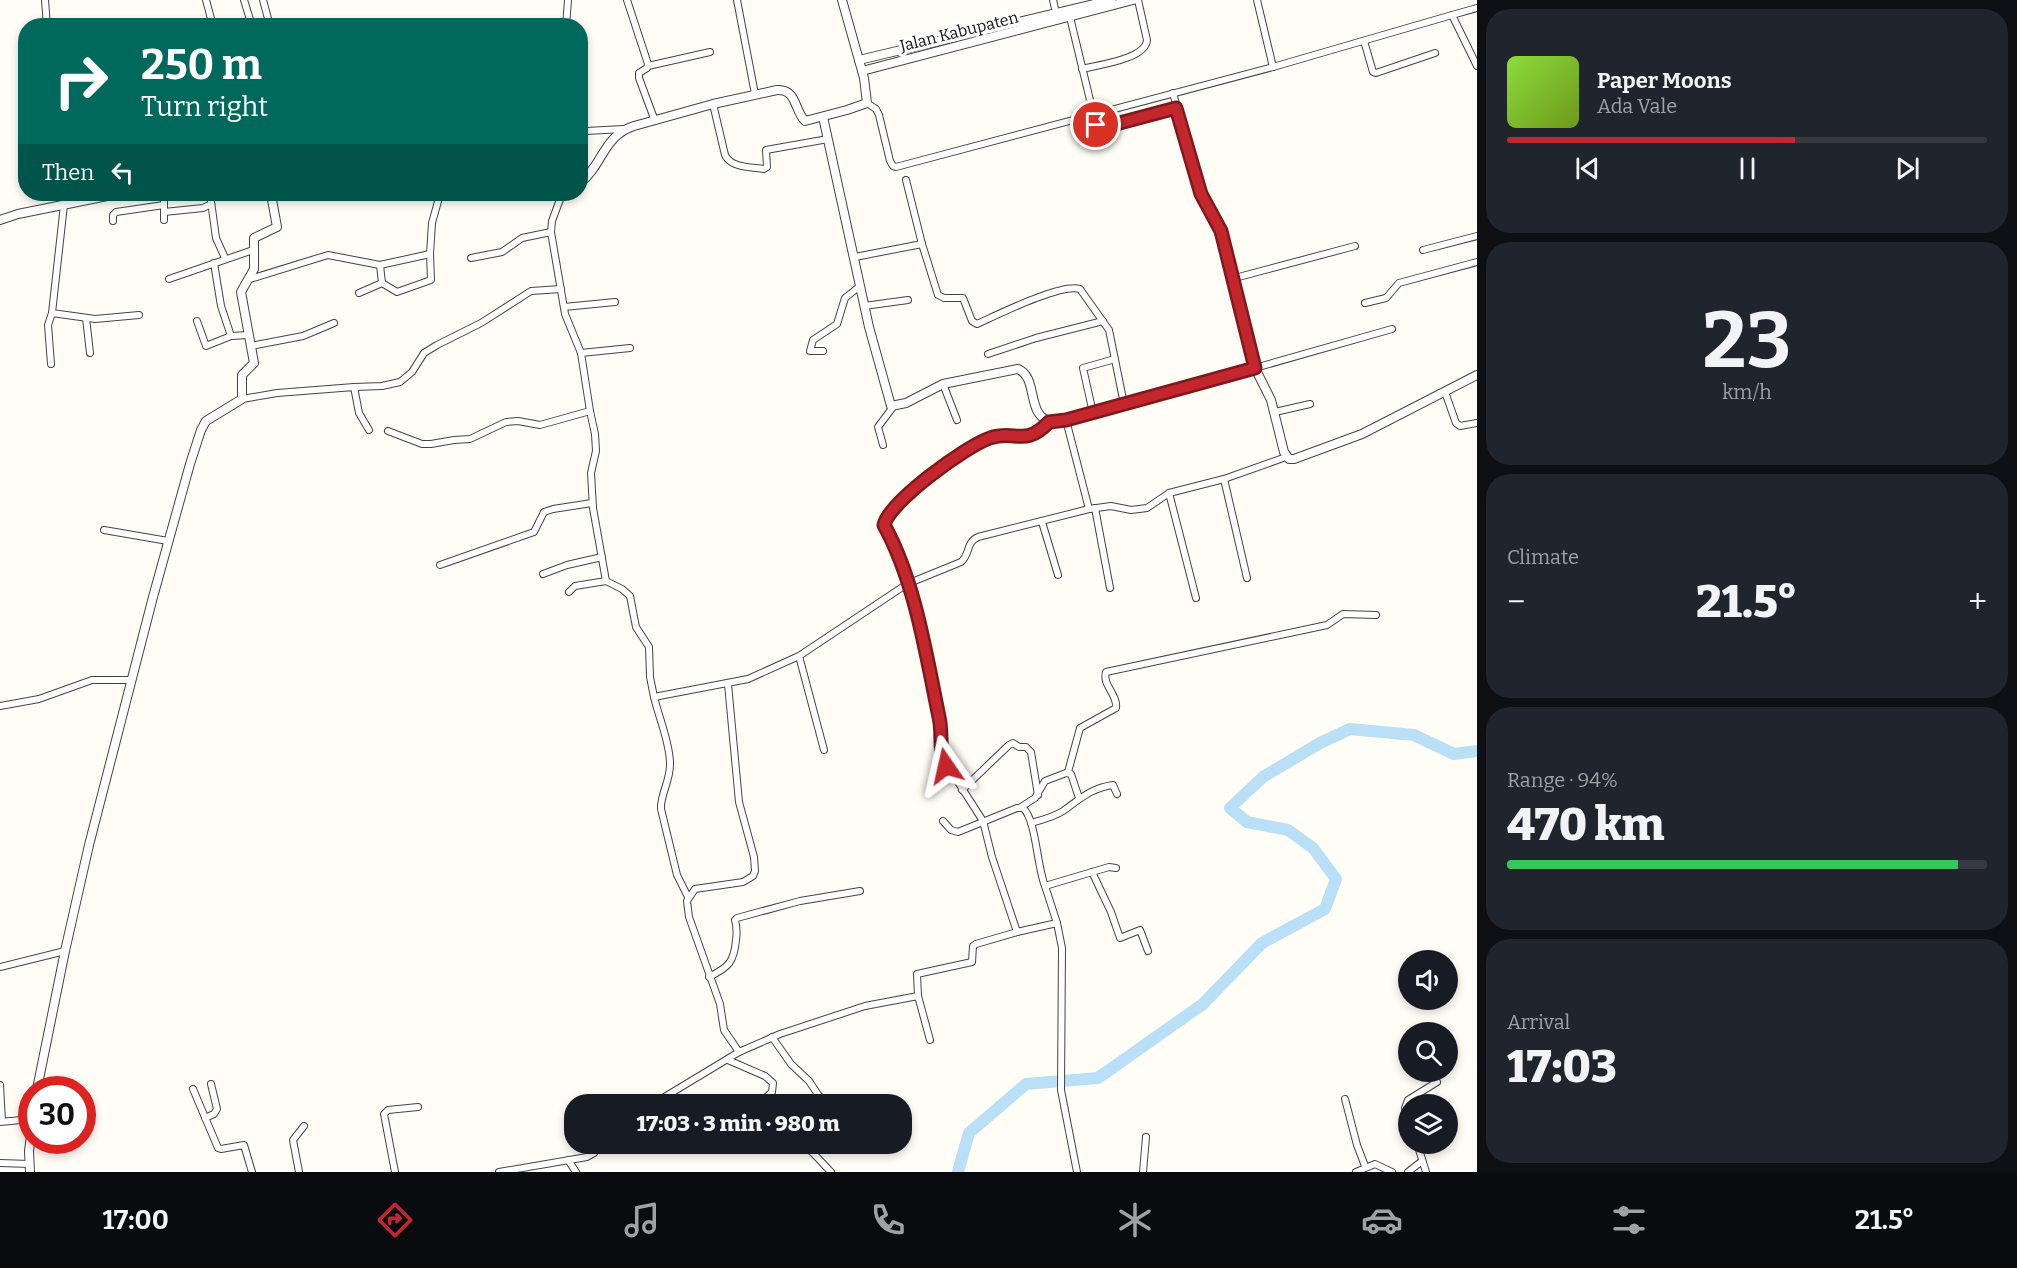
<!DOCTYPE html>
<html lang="en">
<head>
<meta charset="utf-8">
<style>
	:root { --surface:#171b24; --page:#20242c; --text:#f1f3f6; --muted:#9ea1a6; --line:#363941; --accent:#c4262e }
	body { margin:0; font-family:Bitter,serif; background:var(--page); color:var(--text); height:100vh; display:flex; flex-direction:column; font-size:22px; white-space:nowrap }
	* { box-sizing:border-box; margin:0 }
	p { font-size:20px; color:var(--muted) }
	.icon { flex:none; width:33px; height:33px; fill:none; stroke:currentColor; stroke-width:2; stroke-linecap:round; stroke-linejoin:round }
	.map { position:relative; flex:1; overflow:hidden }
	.drawer { display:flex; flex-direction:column; gap:9px; padding:9px; background:#0d0f14; width:540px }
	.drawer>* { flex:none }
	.guide { position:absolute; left:18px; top:18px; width:570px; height:183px; border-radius:24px; box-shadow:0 3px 9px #0003; background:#00695c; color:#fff; overflow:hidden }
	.buttons { position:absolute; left:1398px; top:950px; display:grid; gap:12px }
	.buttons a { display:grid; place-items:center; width:60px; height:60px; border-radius:50%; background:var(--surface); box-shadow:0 3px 9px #0003; font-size:30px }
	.speed { position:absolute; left:18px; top:1076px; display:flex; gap:12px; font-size:30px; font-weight:700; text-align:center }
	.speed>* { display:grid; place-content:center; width:78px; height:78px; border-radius:50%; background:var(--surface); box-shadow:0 3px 9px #0003; line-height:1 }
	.speed .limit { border:9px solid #d22; background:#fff; color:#111 }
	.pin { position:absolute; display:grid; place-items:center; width:51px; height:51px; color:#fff; margin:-26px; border:3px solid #fff; border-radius:50%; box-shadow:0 2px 6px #0007 }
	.me { position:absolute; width:66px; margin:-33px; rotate:349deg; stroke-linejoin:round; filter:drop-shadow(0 0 4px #0008) }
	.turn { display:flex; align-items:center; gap:21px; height:126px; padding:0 24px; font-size:27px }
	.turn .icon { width:78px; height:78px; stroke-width:2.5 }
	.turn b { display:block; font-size:42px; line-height:51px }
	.then { display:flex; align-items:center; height:57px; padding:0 24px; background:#0003; gap:12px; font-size:22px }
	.big { font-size:45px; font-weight:800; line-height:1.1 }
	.drawer .widget { flex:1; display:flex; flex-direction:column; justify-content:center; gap:9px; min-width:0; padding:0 21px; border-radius:24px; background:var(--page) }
	.drawer .dial { align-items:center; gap:0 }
	.dial b { font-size:78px; line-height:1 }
	.song { display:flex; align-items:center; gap:18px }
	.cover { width:72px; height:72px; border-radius:9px; background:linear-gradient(135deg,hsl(90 70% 55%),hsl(80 70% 35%)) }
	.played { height:6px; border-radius:3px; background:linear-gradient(90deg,var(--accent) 60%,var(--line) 60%) }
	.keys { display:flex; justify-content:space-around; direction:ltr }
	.heat { display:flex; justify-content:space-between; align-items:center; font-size:33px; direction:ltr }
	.charge { height:9px; border-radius:4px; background:linear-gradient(90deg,#34c759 94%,var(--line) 0) }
	.trip { position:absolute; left:564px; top:1094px; width:348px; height:60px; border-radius:24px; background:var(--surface); box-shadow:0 3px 9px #0003; font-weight:800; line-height:60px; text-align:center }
	.menu { display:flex; height:96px; justify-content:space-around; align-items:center; background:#090b0e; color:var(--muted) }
	.menu .icon { width:42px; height:42px }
	.menu .selected { color:var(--accent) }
	.menu b { font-size:27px; color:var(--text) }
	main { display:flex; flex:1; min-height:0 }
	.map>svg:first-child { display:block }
</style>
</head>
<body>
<main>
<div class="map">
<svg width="1477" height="1172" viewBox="0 0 1477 1172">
	<rect width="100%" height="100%" fill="#fffdf5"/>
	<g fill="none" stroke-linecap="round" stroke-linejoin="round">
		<path stroke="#b9e0f7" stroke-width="12" d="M958,1172L969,1133L1026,1084L1098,1078L1203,1004L1262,943L1325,909L1336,879L1313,848L1288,830L1247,822L1230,808L1263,777L1320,743L1350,729L1414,735L1454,754L1477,751"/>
		<g stroke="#444" stroke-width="8">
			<g id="minor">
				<path d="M45,0L47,26"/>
				<path d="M206,0L213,26"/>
				<path d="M244,0L252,26"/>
				<path d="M263,0L270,26"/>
				<path d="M627,0L648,64L647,68L639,73V78L655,121"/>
				<path d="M737,0L755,94"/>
				<path d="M1053,0L1057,17"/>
				<path d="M1257,0L1273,67"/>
				<path d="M1069,13L1097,129L1176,108"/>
				<path d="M1452,15L1477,8"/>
				<path d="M566,26L568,0"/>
				<path d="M1364,41L1373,72L1376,73L1435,53"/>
				<path d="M648,66L710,52"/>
				<path d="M1082,69C1098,65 1146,59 1147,40L1138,0"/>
				<path d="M1173,93L1201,194L1220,231L1255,368L1392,329"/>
				<path d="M867,103L876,109L879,115L890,161L893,166L896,167L1273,67L1452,15L1477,66"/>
				<path d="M713,104L725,155C731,168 751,167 764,169L767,167L766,150L828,139"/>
				<path d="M586,131L624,129"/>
				<path d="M906,180L922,244L938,295L944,298H963L972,321L977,324C997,315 1061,283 1080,289L1109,330L1124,404"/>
				<path d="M164,194V220"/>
				<path d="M210,194L216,238L225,258"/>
				<path d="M562,194L552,221L551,232L565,314L581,353L590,411L595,434L596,451L591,473L593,508L606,581L622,589L630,596L636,627L649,647L650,677L654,697L748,679L799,656L907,584L961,562C970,555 966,542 978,537L1089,509L1111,506L1131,510L1147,508L1169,493L1224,479L1286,457"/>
				<path d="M64,205L52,313L95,319L139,315"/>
				<path d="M164,212L203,208L211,204"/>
				<path d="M113,221V215L116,212L164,205"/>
				<path d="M1423,250L1477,236"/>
				<path d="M855,257L922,244"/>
				<path d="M471,258L502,252L522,238L551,232"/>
				<path d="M214,263L221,306L231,336"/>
				<path d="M380,265L382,283"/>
				<path d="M169,279L253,250"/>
				<path d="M250,279L328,255L380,265L430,254"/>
				<path d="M1231,279L1355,246"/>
				<path d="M359,293L382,283L397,292L431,280L430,254L432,223L440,194"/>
				<path d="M1365,303L1386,298L1399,283L1477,262"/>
				<path d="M864,306L908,300"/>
				<path d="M564,307L615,302"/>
				<path d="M86,318L90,353"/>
				<path d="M197,321L206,346L231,336L249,335"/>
				<path d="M251,346L303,336L334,323"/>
				<path d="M823,351H810L813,340L837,324L845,298L860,286"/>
				<path d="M581,353L630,348"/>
				<path d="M988,354L1036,338L1103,321"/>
				<path d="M51,364L48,325L52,313"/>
				<path d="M943,384L957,420"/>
				<path d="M354,387L382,386L400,382L412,372L424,353L437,345L481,323L531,291L561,289"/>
				<path d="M1445,392L1456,423L1460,426L1477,423"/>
				<path d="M242,399L277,393L354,387L359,413L369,430"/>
				<path d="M1275,412L1310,404"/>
				<path d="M1093,413L1083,368L1115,359"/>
				<path d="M1066,420L1089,509"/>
				<path d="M388,431L422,444H431L454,440L470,439L506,422L518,421L540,425L590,411"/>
				<path d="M883,445L878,427L893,407"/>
				<path d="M1224,479L1247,578"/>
				<path d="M1169,493L1196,598"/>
				<path d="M1095,508L1110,588"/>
				<path d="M1042,522L1058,575"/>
				<path d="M104,530L168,541"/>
				<path d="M440,565L534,532L544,512L553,509L592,503"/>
				<path d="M543,574L567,565L602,557"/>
				<path d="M569,592L575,586L606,581"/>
				<path d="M799,656L824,750"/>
				<path d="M728,684L739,802L754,857L755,871L753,876L743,882L695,889L687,901L689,917L720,1004L724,1030L739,1052"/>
				<path d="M654,697C659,718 669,740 670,762C671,781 660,794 661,809L677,875L688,897"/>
				<path d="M0,706L39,699L92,680H131"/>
				<path d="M1068,772L1080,728L1116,708C1118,695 1102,685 1106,672L1327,625L1343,614L1376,615"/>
				<path d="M962,790L1009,745L1013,743L1019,747H1026L1031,752L1038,795"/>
				<path d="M1021,807L1035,798L1045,781L1066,773L1071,774L1079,798"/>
				<path d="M943,821L951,830L958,832L1017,808H1023C1036,819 1037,867 1045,886L1109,867L1116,868"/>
				<path d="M1031,823C1042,820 1054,817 1063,811C1080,799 1091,788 1113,785L1117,794"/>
				<path d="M1092,872L1111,912L1120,938L1140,930L1148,951"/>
				<path d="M1045,886L1057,923L1062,948L1061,1090L1077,1172"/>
				<path d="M1017,932L992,857L983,821L942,757L940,720L919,627L899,555L884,522L888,515C903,501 917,484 933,472C949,460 967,449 985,440C1010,427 1021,450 1049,421"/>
				<path d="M0,967L65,951"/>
				<path d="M709,977C729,967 734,962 736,940C737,933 737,927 735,920L737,918L800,901L860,891"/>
				<path d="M918,996L930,1040"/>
				<path d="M772,1037L791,1064L809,1081L819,1096L823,1099L837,1104"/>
				<path d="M728,1060L765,1076L773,1083L772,1092L759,1104"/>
				<path d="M0,1085L2,1121"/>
				<path d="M193,1089L218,1148L221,1149L244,1145L252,1172"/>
				<path d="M1345,1099L1357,1145L1365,1166"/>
				<path d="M653,1104L739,1052L780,1034L865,1006L918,996L917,974L972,962L973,946L976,944L1017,932L1057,923"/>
				<path d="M877,1104L885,1102"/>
				<path d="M205,1118L214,1114L217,1109L211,1084"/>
				<path d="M0,1122L32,1119"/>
				<path d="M1408,1122L1405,1108L1408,1100L1437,1082"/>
				<path d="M801,1143L813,1153L831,1172"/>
				<path d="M1417,1143L1426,1172"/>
				<path d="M568,1160L576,1172"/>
				<path d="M0,1163L30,1164"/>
				<path d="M299,1172L293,1140L304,1126"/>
				<path d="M395,1172L384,1114L388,1110L418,1107"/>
				<path d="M499,1172L587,1157L594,1153L601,1143"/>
				<path d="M1143,1172L1146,1137"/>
				<path d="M1356,1172L1375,1164L1392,1172"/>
				<path d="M1408,1172L1422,1161"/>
			</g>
		</g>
		<g stroke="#444" stroke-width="10">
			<g id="tertiary">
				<path d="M859,60L1111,0"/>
				<path d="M862,71L1133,0"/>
				<path d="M823,117L869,327L891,406L906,403L943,384L1018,369C1040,378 1024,420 1055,422L1255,368L1271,400L1284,452L1289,459H1294L1362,434L1477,375"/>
				<path d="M580,183C603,165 603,136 634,126L713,104L777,90C797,89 794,110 805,121L847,110L867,103L864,78L842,0"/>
				<path d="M0,220L18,214L117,194"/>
				<path d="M37,1089L65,951L89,845L153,597L190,464L201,430L206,421L242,399V375L254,363L241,292L254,269V238L277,227L271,194"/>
				<path d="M30,1172L29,1151L32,1128"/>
			</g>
		</g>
		<use href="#minor" stroke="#fff" stroke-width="6"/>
		<use href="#tertiary" stroke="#fff" stroke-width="8"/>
	</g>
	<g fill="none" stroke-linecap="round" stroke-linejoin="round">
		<g stroke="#7f191e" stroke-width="15">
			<path id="route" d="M946,766C938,750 943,734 939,717C926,654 915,581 884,525C889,502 966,446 990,438C1016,429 1024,448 1049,422L1066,420L1255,368L1221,231L1201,194L1176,108L1097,129L1096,125"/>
		</g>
		<use href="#route" stroke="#c4262e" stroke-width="10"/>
	</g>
	<g text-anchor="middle" stroke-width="6" stroke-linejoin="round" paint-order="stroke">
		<g font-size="16" fill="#111" stroke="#fff">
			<text transform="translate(959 31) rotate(-14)" y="6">Jalan Kabupaten</text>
		</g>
	</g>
</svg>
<div class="buttons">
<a><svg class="icon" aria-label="sound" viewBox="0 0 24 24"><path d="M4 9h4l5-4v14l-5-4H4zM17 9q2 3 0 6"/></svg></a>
<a><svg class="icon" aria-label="search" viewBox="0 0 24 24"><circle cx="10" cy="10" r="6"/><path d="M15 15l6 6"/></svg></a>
<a><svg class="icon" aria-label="layers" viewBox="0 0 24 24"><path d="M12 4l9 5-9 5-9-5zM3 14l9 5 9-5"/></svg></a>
</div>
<div class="speed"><div class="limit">30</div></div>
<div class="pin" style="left:1096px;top:125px;background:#d93025"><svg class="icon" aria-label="arrive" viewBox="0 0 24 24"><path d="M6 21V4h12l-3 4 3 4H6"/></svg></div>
<svg class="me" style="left:946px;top:766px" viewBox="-20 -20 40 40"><path d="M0-17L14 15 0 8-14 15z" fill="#c4262e" stroke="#fff" stroke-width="4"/></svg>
<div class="trip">17:03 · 3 min · 980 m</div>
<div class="guide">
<div class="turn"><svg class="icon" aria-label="right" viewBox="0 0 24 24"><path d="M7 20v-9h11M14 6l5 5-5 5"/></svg><div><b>250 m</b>Turn right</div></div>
<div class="then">Then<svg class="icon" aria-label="left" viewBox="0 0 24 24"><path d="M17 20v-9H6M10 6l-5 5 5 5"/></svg></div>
</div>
</div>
<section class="drawer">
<div class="widget">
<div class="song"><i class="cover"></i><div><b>Paper Moons</b><p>Ada Vale</p></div></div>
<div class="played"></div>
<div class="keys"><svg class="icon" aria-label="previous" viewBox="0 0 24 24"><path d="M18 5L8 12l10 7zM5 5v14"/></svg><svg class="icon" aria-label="pause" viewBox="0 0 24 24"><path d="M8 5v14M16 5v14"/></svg><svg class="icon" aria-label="next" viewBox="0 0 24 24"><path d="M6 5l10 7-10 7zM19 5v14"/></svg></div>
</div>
<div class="widget dial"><b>23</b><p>km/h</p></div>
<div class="widget"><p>Climate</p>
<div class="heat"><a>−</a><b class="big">21.5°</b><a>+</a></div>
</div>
<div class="widget"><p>Range · 94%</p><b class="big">470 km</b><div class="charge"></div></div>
<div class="widget"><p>Arrival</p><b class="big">17:03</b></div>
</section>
</main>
<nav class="menu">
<b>17:00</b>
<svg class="icon selected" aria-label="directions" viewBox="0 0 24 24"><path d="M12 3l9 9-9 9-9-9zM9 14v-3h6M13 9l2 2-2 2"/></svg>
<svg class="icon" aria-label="music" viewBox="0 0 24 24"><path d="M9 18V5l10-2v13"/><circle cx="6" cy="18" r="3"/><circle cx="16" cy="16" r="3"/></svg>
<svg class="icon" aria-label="phone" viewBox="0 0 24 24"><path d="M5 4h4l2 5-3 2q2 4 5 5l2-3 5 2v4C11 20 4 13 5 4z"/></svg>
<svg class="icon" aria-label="climate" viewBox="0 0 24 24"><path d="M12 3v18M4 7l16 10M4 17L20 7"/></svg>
<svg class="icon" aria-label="car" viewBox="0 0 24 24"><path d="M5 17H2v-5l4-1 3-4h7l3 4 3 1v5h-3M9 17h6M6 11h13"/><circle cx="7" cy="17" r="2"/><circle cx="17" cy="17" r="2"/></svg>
<svg class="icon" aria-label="filters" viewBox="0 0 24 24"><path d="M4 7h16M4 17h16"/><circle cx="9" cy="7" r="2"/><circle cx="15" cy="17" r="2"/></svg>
<b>21.5°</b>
</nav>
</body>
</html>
